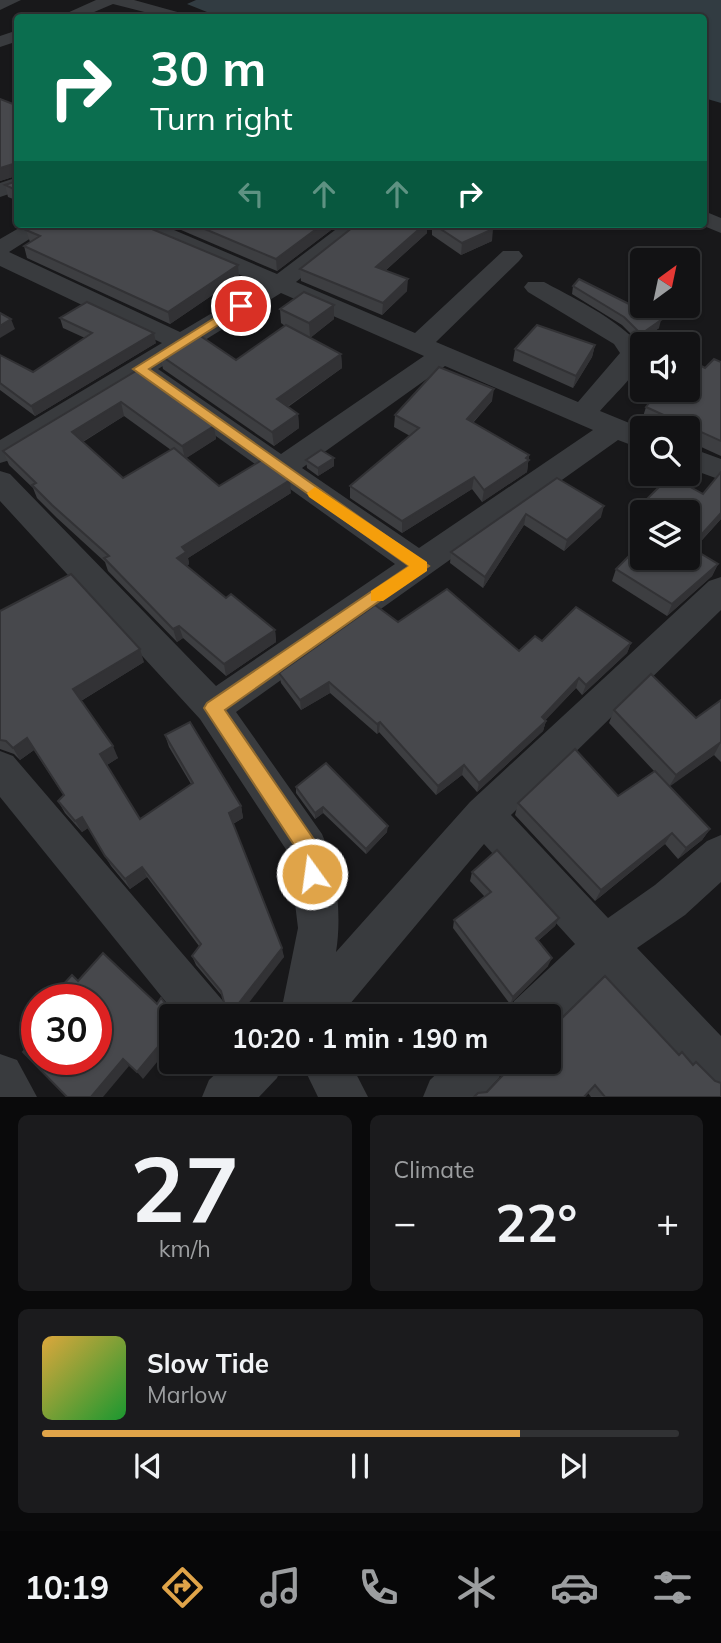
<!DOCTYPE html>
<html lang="en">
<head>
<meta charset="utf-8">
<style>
	:root { --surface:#121214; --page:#1b1b1d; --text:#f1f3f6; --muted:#9c9ea0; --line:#313234; --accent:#e0a449 }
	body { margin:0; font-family:Mulish,sans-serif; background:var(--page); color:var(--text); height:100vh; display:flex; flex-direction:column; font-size:26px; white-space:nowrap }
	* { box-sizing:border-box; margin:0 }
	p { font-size:23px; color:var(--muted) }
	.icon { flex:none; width:38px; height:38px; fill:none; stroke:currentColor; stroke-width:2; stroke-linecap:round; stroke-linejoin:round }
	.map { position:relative; height:1097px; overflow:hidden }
	.sheet { display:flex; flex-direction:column; gap:18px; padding:18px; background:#0a0a0b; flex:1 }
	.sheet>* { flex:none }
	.guide { position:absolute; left:14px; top:14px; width:693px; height:214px; border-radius:7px; box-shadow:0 2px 5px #0004,0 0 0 2px var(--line); background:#0b6e4f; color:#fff; overflow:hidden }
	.needle { width:46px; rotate:33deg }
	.tools { position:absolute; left:630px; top:248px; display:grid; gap:14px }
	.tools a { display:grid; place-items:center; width:70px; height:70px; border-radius:7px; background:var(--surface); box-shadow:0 2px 5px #0004,0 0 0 2px var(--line); font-size:35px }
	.speed { position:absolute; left:21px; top:984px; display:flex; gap:14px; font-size:35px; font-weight:700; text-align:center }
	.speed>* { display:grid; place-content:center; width:91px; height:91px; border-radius:50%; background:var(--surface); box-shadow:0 2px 5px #0004,0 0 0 2px var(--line); line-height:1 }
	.speed .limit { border:10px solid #d22; background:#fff; color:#111 }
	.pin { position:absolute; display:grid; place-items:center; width:60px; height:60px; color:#fff; margin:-30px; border:4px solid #fff; border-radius:50%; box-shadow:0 2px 7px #0007 }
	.me { position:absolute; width:77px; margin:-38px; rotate:346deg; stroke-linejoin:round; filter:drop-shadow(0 0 5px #0008) }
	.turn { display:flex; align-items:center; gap:24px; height:147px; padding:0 21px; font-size:32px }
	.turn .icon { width:91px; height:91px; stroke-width:2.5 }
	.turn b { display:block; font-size:49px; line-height:60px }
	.lanes { display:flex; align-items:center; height:66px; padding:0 21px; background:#0003; justify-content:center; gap:35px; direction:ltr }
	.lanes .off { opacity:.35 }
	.big { font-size:52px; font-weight:700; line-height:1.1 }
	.sheet .tile { flex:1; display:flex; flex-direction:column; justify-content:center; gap:10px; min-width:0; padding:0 24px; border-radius:10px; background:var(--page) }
	.sheet .dial { align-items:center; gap:0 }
	.dial b { font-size:91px; line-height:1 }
	.song { display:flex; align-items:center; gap:21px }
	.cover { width:84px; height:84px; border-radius:10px; background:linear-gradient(135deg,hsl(40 70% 55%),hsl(130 70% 35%)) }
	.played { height:7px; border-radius:4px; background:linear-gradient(90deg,var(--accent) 75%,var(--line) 75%) }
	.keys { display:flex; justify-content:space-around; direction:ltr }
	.heat { display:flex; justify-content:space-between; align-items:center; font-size:38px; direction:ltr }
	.sheet .tiles { flex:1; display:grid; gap:18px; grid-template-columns:1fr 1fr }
	.tile:last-child { grid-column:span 2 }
	.trip { position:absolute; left:159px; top:1004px; width:402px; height:70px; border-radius:7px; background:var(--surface); box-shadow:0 2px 5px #0004,0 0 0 2px var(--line); font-weight:700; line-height:70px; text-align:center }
	.tab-bar { display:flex; height:112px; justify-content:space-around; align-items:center; background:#070708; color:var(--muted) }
	.tab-bar .icon { width:49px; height:49px }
	.tab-bar .current { color:var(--accent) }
	.tab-bar b { font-size:32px; color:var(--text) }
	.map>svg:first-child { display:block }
</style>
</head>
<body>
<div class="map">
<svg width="721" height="1097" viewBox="0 0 721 1097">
	<rect width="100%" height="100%" fill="#18181a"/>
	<path fill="#323c42" d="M196,0H721V103L704,98V18H222L187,4Z"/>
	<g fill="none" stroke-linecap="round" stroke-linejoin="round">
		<g fill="#393b3e" fill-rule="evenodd">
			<path d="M0,0H21L0,10Z"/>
			<path d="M96,0H134L199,18H168L113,4L80,18H56Z"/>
			<path d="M18,30V41L0,47V36Z"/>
			<path d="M18,177V191L0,197V183Z"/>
			<path d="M704,211L721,218V233L699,224H704Z"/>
			<path d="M26,224H53L9,252L180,332L261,284L133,229L130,224H160L277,274L343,224H368L296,282L415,333L503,251H519L523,256L519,261L436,342L578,402L620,353L614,344L528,292L524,287L528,282H544C564,293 652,335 642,360C636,375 611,398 600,411L644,429L642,449L618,440L236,712L322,834C337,868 342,916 336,952L470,802L709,581L721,577V610L511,815L608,918L655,885L707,841L721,835V882L685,915L637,948L721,1036V1093L705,1086L604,976L550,1029V1017H508L514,1001L575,944L484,844L339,1017H280L298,928L289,854L200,719L0,501V471L10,474L216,686L395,564L139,381L10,460L0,463V440L162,343L0,266V239ZM281,293L424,356L281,454L158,369ZM445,366L593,430L419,548L302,468Z"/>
			<path d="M688,447L721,459V480L688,468Z"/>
			<path d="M0,751L13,756L223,1001L229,1017H178L0,797Z"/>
			<path d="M0,1054L17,1060L37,1097H0Z"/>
			<path d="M228,1062H284L277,1078L259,1097H202L209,1080Z"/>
			<path d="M301,1062H350L368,1097H318Z"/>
			<path d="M449,1062H506L499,1078L481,1097H423L430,1080Z"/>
		</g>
	</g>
	<g fill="#3d3e41" fill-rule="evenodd">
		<path d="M0,99L18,106V201L8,197L5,185L17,181L16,176L0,181Z"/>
		<path d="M167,224H339L277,271Z"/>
		<path d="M357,224H427V233L385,271L407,291L382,315L301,281L300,269Z"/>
		<path d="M432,224L492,241L461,255L432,235Z"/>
		<path d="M26,230L238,265L239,277L170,324L27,258L24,246L30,242Z"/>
		<path d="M573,286L659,328L639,342L622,325L572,294Z"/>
		<path d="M334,305V319L310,338L341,354L342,368L288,407L298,414L299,428L274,446L163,369L160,355L236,360L285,326L281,323L280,309Z"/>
		<path d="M60,318L156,343L35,416L0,390V355L33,372L85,338L63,328Z"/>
		<path d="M595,345L592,357L573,388L513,361L515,349Z"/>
		<path d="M721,362V456L688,441V429H662L642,420L646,407L705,368Z"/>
		<path d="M136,371L214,426L216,439L186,458L219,486L291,493L188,558L189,564L187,566L226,598L275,630L276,642L226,676L183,638L177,642L108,571L105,562L57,518L37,498L33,488L9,465L3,451ZM124,416L171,450L123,478L83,442Z"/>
		<path d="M492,401L473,423L529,455L527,472L482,502L472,489L402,533L350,498V486L410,436L394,427L395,415Z"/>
		<path d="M334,458V466L318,476L307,468L306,460Z"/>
		<path d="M721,472V519L694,549L718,564L712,576L667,616L612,581L616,569L642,543V558H688V513H642V532L629,524L634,512L667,479H676L703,494Z"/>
		<path d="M557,478L601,517L564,551L524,525L483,588L450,563L451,552Z"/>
		<path d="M0,611L144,662L81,701L118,758L107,765L140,819L191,784L169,747L165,735L241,806L243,818L233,824L284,957L223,997L196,965L192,956L199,946L147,877L130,889L111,866L88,828L82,832L65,813L58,801L64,796L34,750L20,760L14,754L0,749Z"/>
		<path d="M398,622L519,651L542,641L631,643L627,653L582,695L576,688L545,720L546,721L543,731L477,792L462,775L436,795L379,732L377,734L330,693L301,710L281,683L279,673Z"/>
		<path d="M721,700V762L714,755L669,786L710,829L702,840L678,859L665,844L595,901L515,815L518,803L618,796L654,771L609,723L614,710L696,718Z"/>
		<path d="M296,787L387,832L366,854L323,813L315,819L296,793Z"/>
		<path d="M472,872L559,918L555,926L538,941L548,966L510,1004L453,928L454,920L485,897L470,881Z"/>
		<path d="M605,976L679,1054L682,1052L693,1064L696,1062L715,1081L721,1083V1097H591L588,1093L584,1097H474L478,1093L487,1092L503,1075L509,1062H550V1017H523L527,1011H553V1020L558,1022Z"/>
	</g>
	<g fill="#323235">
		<path d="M16,163L18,175L0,181V168Z"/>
		<path d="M323,224H339L277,271L276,259Z"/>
		<path d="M425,224H427V233L376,279V267Z"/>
		<path d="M493,229L492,241L461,255L462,243Z"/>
		<path d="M238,265L239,277L170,324L168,312Z"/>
		<path d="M408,279L407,291L382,315L383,303Z"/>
		<path d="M334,305V319L310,338L309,323Z"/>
		<path d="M11,319L15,329L0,338V326Z"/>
		<path d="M661,320L659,328L639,342L641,334Z"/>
		<path d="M154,333L156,343L35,416L31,406Z"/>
		<path d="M595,345L592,357L573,388L576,376Z"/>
		<path d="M341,354L342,368L278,413L277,399Z"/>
		<path d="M494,389L492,401L465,431L467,419Z"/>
		<path d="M121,402L124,416L77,445L72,432Z"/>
		<path d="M298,414L299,428L274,446L272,432Z"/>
		<path d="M214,426L216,439L185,459L182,446Z"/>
		<path d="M529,455L527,472L482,502L484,490Z"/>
		<path d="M334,458V466L318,476V468Z"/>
		<path d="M474,477L472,489L402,533V521Z"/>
		<path d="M290,480L291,493L188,558L189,564L180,571L177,558L182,547Z"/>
		<path d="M604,506L601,517L564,551L567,540Z"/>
		<path d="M721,513V519L688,555L690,547Z"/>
		<path d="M526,514L524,525L483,588L485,577Z"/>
		<path d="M718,564L712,576L667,616L672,604Z"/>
		<path d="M179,626L183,638L177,642L173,629Z"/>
		<path d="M275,630L276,642L226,676L224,664Z"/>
		<path d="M631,643L627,653L582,695L586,685Z"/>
		<path d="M140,649L144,662L79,702L73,689Z"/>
		<path d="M579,678L576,688L539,727L542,717Z"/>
		<path d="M329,682L330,693L301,710L300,700Z"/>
		<path d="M546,721L543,731L477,792L479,783Z"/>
		<path d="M380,722L379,732L377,734V724Z"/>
		<path d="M27,738L34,750L20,760L13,748Z"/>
		<path d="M721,742L714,755L669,787L676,775Z"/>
		<path d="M113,746L118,758L105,766L100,754Z"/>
		<path d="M464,765L462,775L436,795L438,786Z"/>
		<path d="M241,806L243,818L232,824L229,813Z"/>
		<path d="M323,807V813L315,819V813Z"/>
		<path d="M82,817L88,828L82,832L75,821Z"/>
		<path d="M388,826L387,832L366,854V849Z"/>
		<path d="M710,829L702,840L678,859L686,848Z"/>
		<path d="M672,833L665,844L595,901L601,890Z"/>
		<path d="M142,867L147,877L130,889L125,879Z"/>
		<path d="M559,918L555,926L532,946L536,938Z"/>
		<path d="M282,948L284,957L238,1017H228Z"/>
		<path d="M552,958L548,966L510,1004L513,997Z"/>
		<path d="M172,1030V1044L143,1079L137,1072Z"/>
		<path d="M123,1059L129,1066L103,1097H91Z"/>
	</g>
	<g fill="#47484c" stroke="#323235" stroke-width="2">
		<path d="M0,99L18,106V191L5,185L17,181L16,163L0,168Z"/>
		<path d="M35,224H140L238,265L168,312L24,246L40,236L26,230Z"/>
		<path d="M193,224H323L276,259Z"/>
		<path d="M357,224H425L376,267L408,279L383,303L300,269Z"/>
		<path d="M433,224H485L493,229L462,243Z"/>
		<path d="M579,279L661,320L641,334L624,317L573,286Z"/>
		<path d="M304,292L334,305L309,323L280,309Z"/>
		<path d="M87,302L154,333L31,406L0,383V355L33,372L92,333L60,318Z"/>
		<path d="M0,313L11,319L0,326Z"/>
		<path d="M286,325L341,354L277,399L298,414L272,432L160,355L196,333L236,360Z"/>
		<path d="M537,325L595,345L576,376L515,349Z"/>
		<path d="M688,359L705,368L714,359L721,362V441L646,407L659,390H688Z"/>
		<path d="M439,367L494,389L467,419L529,455L526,458L529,460L484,490L474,477L402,521L350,486L419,428L395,415Z"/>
		<path d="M136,371L214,426L182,446L121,402L72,432L123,478L174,448L219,486L262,460L290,480L182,547L186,552L177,558L226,598L231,594L275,630L224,664L179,626L173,629L104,558L109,556L52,505L32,485L36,483L3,451Z"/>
		<path d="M321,450L334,458L318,468L306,460Z"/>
		<path d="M721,472V513L690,547L718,564L672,604L616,569L642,543V558H688V513H642V517L634,512L667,479H676L703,494Z"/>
		<path d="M557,478L604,506L567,540L526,514L485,577L451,552Z"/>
		<path d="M71,574L140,649L73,689L113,746L100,754L140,819L193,783L165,735L190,722L241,806L229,813L282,948L228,1017L221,991L192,956L201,944L142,867L125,879L105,856L82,817L75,821L58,801L64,795L27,738L13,748L6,741L0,740V611Z"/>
		<path d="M447,589L519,651L535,636L542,641L576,607L631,643L586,685L579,678L542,717L546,721L479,783L464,765L438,786L380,722L377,724L329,682L300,700L279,673L375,605L398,622Z"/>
		<path d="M651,674L696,718L721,700V742L676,775L614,710Z"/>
		<path d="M575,749L618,796L655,771L710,829L686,848L672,833L601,890L518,803Z"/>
		<path d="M326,763L388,826L366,849L323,807L315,813L296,787Z"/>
		<path d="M497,850L559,918L536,938L552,958L513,997L454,920L491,892L472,872Z"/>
		<path d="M103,953L157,1004L161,998L171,1011L186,1012L182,1017H172V1030L137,1072L123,1059L91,1097H67L23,1052L37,1036V1059H96V999H50L72,975L78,981Z"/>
		<path d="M605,976L679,1055L682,1052L693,1065L696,1062L715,1081L721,1083V1097H605L595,1085L584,1097H474L478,1093L487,1092L505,1073L510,1062H550V1017H531L527,1011H553V1020L558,1022Z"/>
	</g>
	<path fill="#e0a449" stroke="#926b2f" stroke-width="2" d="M237,304L248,306L149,369L429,566L225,710L315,841L322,874L319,882L312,885L305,882L298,851L204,708L207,703L409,566L133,369Z"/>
	<path fill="#f59e0b" d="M315,487L427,562V571L383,601H371V591L409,566L309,497L307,493Z"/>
</svg>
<div class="tools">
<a><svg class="needle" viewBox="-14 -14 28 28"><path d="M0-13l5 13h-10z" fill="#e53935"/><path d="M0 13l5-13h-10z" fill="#9c9ea0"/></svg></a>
<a><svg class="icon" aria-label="sound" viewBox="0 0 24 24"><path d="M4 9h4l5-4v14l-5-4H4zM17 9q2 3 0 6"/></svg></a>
<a><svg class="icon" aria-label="search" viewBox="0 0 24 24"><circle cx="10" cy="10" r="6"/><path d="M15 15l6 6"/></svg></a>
<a><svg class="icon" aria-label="layers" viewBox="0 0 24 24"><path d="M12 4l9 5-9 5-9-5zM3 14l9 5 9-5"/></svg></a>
</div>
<div class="speed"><div class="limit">30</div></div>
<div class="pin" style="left:241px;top:306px;background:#d93025"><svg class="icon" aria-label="arrive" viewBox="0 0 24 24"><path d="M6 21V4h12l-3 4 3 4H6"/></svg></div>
<svg class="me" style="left:312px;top:874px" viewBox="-20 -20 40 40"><circle r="17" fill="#e0a449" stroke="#fff" stroke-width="3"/><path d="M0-11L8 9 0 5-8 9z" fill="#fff"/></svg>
<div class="trip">10:20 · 1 min · 190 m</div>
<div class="guide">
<div class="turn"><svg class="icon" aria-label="right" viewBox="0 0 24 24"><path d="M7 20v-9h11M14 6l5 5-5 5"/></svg><div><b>30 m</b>Turn right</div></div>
<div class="lanes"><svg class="icon off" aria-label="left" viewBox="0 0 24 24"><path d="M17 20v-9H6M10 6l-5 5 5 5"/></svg><svg class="icon off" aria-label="ahead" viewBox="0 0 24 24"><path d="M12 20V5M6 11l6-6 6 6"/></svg><svg class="icon off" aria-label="ahead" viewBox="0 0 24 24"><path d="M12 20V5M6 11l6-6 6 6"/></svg><svg class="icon" aria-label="right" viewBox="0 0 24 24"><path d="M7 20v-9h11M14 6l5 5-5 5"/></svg></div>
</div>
</div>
<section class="sheet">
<div class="tiles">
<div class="tile dial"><b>27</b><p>km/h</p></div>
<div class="tile"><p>Climate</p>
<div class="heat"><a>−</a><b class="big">22°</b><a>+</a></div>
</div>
<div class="tile">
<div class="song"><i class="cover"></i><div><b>Slow Tide</b><p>Marlow</p></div></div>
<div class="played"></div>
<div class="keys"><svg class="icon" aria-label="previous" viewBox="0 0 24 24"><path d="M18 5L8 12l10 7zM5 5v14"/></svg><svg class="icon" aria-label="pause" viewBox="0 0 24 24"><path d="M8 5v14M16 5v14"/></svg><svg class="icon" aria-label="next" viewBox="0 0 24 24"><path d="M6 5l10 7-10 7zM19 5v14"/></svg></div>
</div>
</div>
</section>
<nav class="tab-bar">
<b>10:19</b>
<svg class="icon current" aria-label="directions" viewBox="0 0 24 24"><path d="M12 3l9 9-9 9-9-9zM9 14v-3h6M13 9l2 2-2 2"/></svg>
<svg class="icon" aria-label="music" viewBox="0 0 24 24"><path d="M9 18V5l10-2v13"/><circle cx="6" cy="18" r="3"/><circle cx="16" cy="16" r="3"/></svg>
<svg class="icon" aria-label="phone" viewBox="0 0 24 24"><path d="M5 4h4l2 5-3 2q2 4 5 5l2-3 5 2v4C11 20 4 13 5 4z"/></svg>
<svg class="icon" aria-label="climate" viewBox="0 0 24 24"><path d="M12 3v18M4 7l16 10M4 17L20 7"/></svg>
<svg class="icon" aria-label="car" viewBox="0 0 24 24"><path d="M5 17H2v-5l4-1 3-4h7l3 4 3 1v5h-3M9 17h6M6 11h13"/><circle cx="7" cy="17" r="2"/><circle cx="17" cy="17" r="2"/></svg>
<svg class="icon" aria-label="filters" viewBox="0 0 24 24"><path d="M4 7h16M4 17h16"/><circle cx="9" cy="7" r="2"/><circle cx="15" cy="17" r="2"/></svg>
</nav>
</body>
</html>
